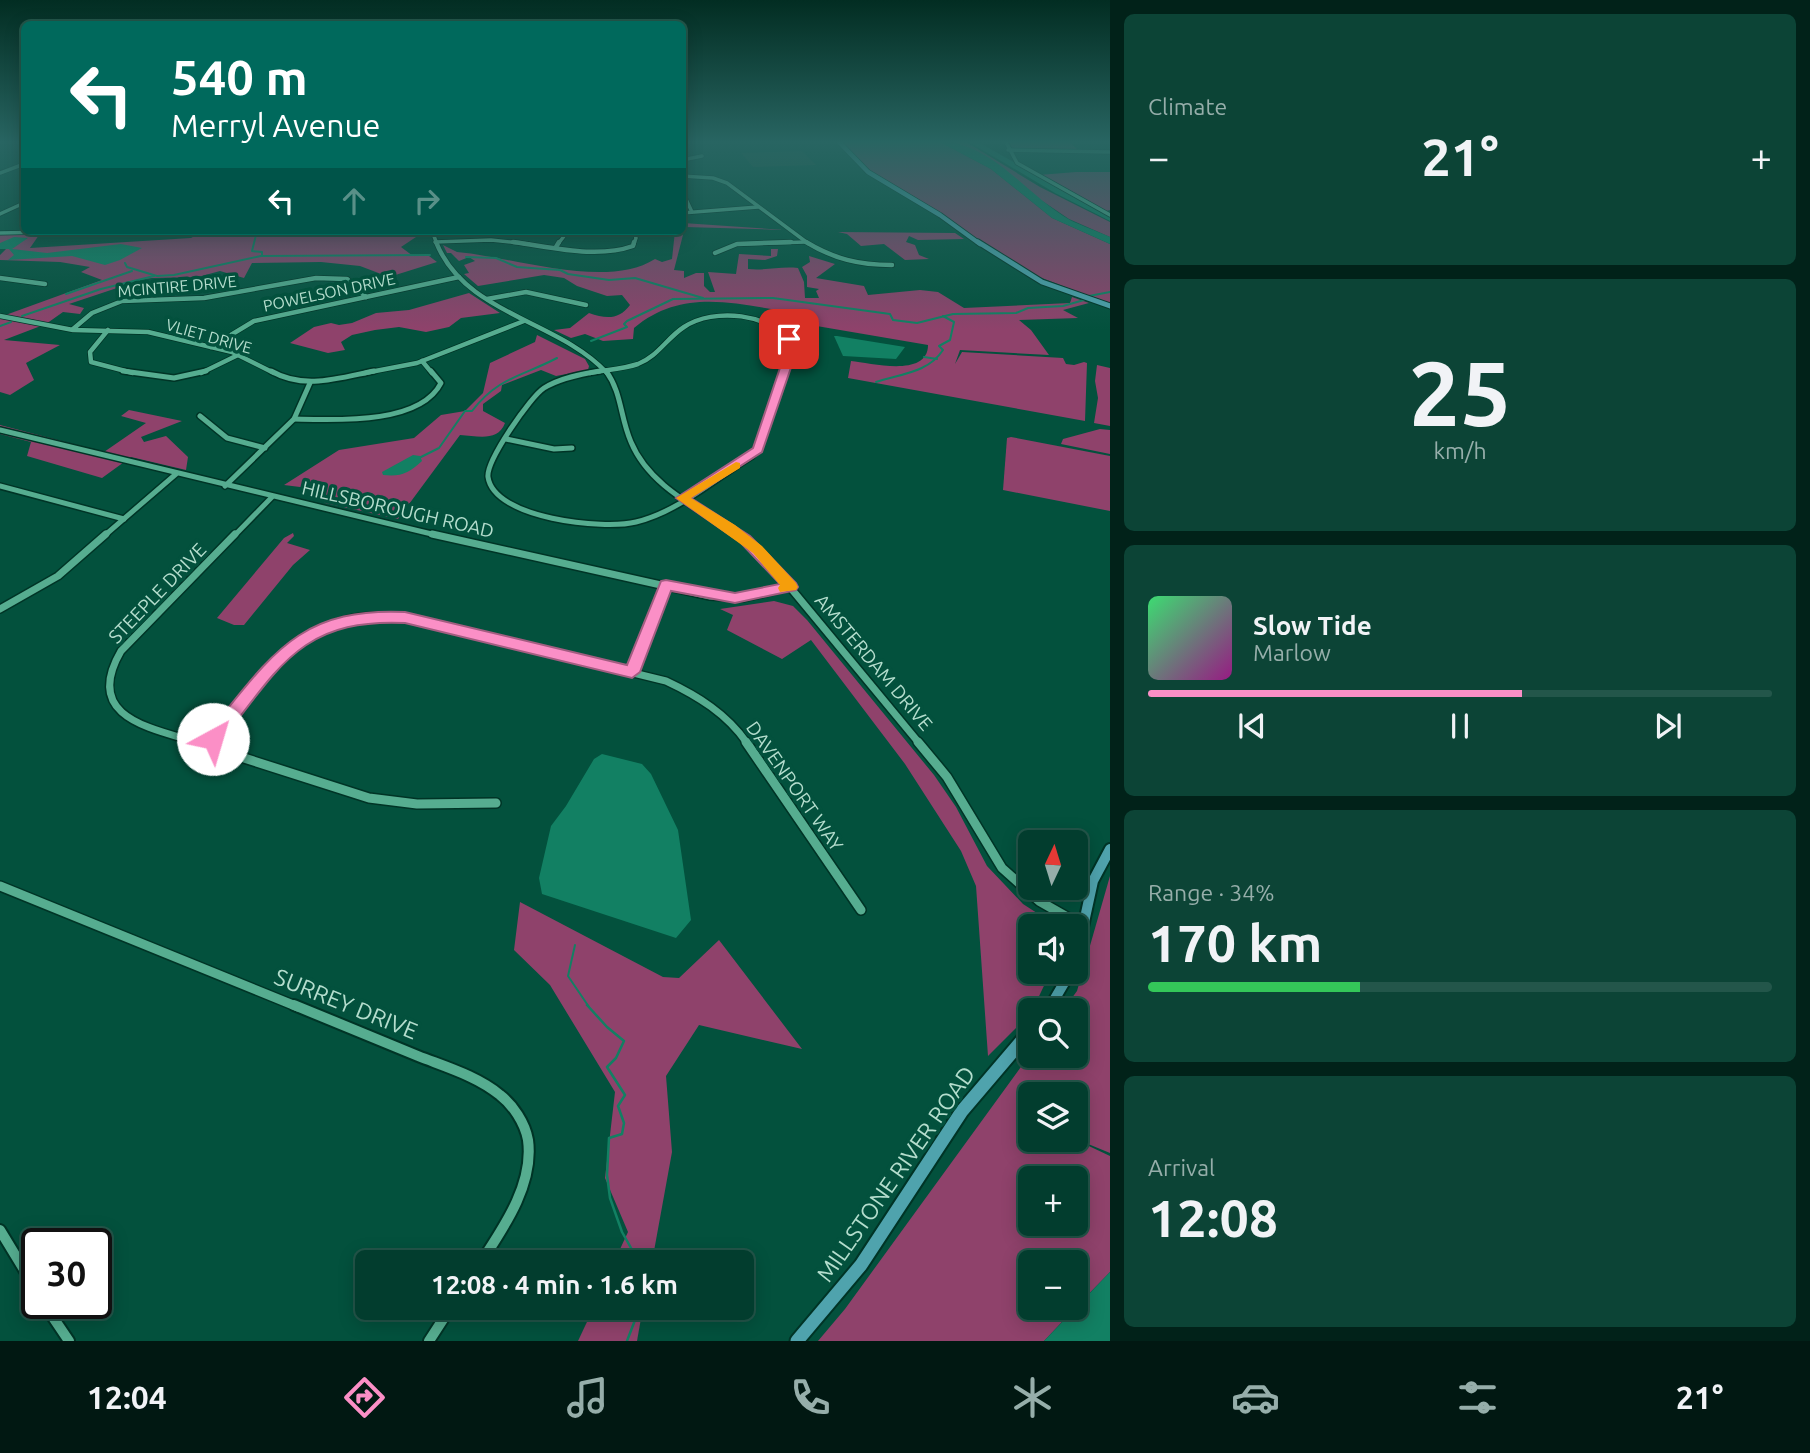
<!DOCTYPE html>
<html lang="en">
<head>
<meta charset="utf-8">
<style>
	:root { --surface:#023d2e; --page:#0c4436; --text:#f1f3f6; --muted:#96aeaa; --line:#23564a; --accent:#fb8fc6 }
	body { margin:0; font-family:Ubuntu,sans-serif; background:var(--page); color:var(--text); height:100vh; display:flex; flex-direction:column; font-size:26px; white-space:nowrap }
	* { box-sizing:border-box; margin:0 }
	p { font-size:23px; color:var(--muted) }
	.icon { flex:none; width:38px; height:38px; fill:none; stroke:currentColor; stroke-width:2; stroke-linecap:round; stroke-linejoin:round }
	.map { position:relative; flex:1; overflow:hidden }
	.details { display:flex; flex-direction:column; gap:14px; padding:14px; background:#012219; width:700px }
	.details>* { flex:none }
	.top-card { position:absolute; left:21px; top:21px; width:665px; height:214px; border-radius:10px; box-shadow:0 4px 18px #0003,0 0 0 2px var(--line); background:#00695c; color:#fff; overflow:hidden }
	.needle { width:46px; rotate:4deg }
	.tools { position:absolute; left:1018px; top:830px; display:grid; gap:14px }
	.tools a { display:grid; place-items:center; width:70px; height:70px; border-radius:10px; background:var(--surface); box-shadow:0 4px 18px #0003,0 0 0 2px var(--line); font-size:35px }
	.speed { position:absolute; left:21px; top:1228px; display:flex; gap:14px; font-size:35px; font-weight:700; text-align:center }
	.speed>* { display:grid; place-content:center; width:91px; height:91px; border-radius:50%; background:var(--surface); box-shadow:0 4px 18px #0003,0 0 0 2px var(--line); line-height:1 }
	.speed .limit { border:4px solid #111; border-radius:10px; background:#fff; color:#111 }
	.pin { position:absolute; display:grid; place-items:center; width:60px; height:60px; color:#fff; margin:-30px; border-radius:14px; box-shadow:0 4px 10px #0006 }
	.me { position:absolute; width:77px; margin:-38px; rotate:39deg; stroke-linejoin:round; filter:drop-shadow(0 0 5px #0008) }
	.turn { display:flex; align-items:center; gap:24px; height:147px; padding:0 35px; font-size:32px }
	.turn .icon { width:91px; height:91px; stroke-width:2.5 }
	.turn b { display:block; font-size:49px; line-height:60px }
	.lanes { display:flex; align-items:center; height:66px; padding:0 35px; background:#0003; justify-content:center; gap:35px; direction:ltr }
	.lanes .off { opacity:.35 }
	.big { font-size:52px; font-weight:600; line-height:1.1 }
	.details .widget { flex:1; display:flex; flex-direction:column; justify-content:center; gap:10px; min-width:0; padding:0 24px; border-radius:10px; background:var(--page) }
	.details .dial { align-items:center; gap:0 }
	.dial b { font-size:91px; line-height:1 }
	.song { display:flex; align-items:center; gap:21px }
	.cover { width:84px; height:84px; border-radius:10px; background:linear-gradient(135deg,hsl(140 70% 55%),hsl(310 70% 35%)) }
	.played { height:7px; border-radius:4px; background:linear-gradient(90deg,var(--accent) 60%,var(--line) 60%) }
	.keys { display:flex; justify-content:space-around; direction:ltr }
	.heat { display:flex; justify-content:space-between; align-items:center; font-size:38px; direction:ltr }
	.charge { height:10px; border-radius:5px; background:linear-gradient(90deg,#34c759 34%,var(--line) 0) }
	.trip { position:absolute; left:355px; top:1250px; width:399px; height:70px; border-radius:10px; background:var(--surface); box-shadow:0 4px 18px #0003,0 0 0 2px var(--line); font-weight:600; line-height:70px; text-align:center }
	.tabs { display:flex; height:112px; justify-content:space-around; align-items:center; background:#011812; color:var(--muted) }
	.tabs .icon { width:49px; height:49px }
	.tabs .on { color:var(--accent) }
	.tabs b { font-size:32px; color:var(--text) }
	main { display:flex; flex:1; min-height:0 }
	.map>svg:first-child { display:block }
</style>
</head>
<body>
<main>
<div class="map">
<svg width="1110" height="1341" viewBox="0 0 1110 1341">
	<rect width="100%" height="100%" fill="#03513d"/>
	<path fill="#215645" d="M802,151L816,165L753,167L741,153Z"/>
	<g fill="#8f426b" fill-rule="evenodd">
		<path d="M843,142H940L991,169L1052,218L1110,244V304L1021,270L935,210L894,189L863,166Z"/>
		<path d="M956,142H966L1040,187L1110,222V237L1069,219Z"/>
		<path d="M1007,142H1070L1078,150L1011,149Z"/>
		<path d="M1076,172H1110V210L1106,211L1039,175Z"/>
		<path d="M683,223L785,230L685,227L674,270L684,271V278L696,273H704V286L710,292H715L708,272L736,274L739,254L771,256V249H778L777,256L765,260L748,259V269C766,271 780,266 798,268L804,282L805,298H819L816,291L819,289L807,287V276L802,267L810,262L809,256L835,264L816,278L864,286L868,295L920,290L938,292L964,308L1070,303L1072,297L1089,303L1063,310L1078,318L1019,320L1031,330L1049,355L960,350L955,364L962,352L1063,358L1066,364L1074,365L1084,362L1087,363L1085,421L848,378L851,361C871,363 928,378 928,345L799,323L795,313C737,304 683,287 634,328L633,339L603,341L585,334L571,338L554,330L570,328L589,313C606,319 619,320 630,305L622,295L607,296L577,286L564,278L544,275L478,286L464,274L469,273L464,265L475,261L469,257L459,261L451,253H447L443,245L457,252C514,257 606,290 655,259L662,262L672,259L675,231H682Z"/>
		<path d="M204,231H425L401,247L413,256H429L437,262L389,277L360,266L321,262L252,263L244,278L220,271L198,277L152,278L125,282L123,286L69,304L84,308L80,314L63,312L46,324L4,340L60,345L26,363L34,380L10,395L0,392V317L102,280L81,272L90,267L60,262L0,260V255L6,249H0V234L39,235L30,248L191,238Z"/>
		<path d="M838,232L955,233L964,239L918,240L909,236L906,242L915,245L919,255L929,259L905,260L884,244L861,246L847,234Z"/>
		<path d="M469,293L500,313L461,318L449,327L426,332L399,327L375,330L352,335L341,342L345,350L328,353L290,343L314,327L331,323L339,325L352,323L376,313L409,310Z"/>
		<path d="M537,335L585,359L589,366L588,370L556,376L541,370L502,385L501,391L483,404V411L505,423C498,442 478,436 460,435L398,519L325,503L316,489L284,485L339,450L414,438L441,415L465,411L483,393L490,363L535,342Z"/>
		<path d="M1097,365L1110,368V426L1094,423L1098,398L1095,381Z"/>
		<path d="M129,410L182,421L141,437L144,442L166,436L188,457L186,470L131,457L102,478L27,456L31,442L0,434V425L104,452L146,423L121,416Z"/>
		<path d="M1100,429L1110,430V454L1061,444L1063,439Z"/>
		<path d="M1011,437L1110,456V511L1003,490L1007,438Z"/>
		<path d="M293,533L294,536L287,543L310,550L293,565L244,625H234L217,618L284,538Z"/>
		<path d="M774,601L793,606L807,620L934,775L956,807L987,866L1023,904L1057,926H1031V971H1051L1031,1013L988,1056L976,886L961,851L905,764L811,640L782,659L727,630L733,615L720,609Z"/>
		<path d="M1110,876V1153L1076,1139V1094H1031V1139H1074L1110,1156V1272L1076,1307V1262H1031V1307H1076L1044,1341H818L845,1309L1031,1053V1055H1076V1010H1063L1077,991ZM1031,1178H1076V1223H1031Z"/>
		<path d="M520,902L663,977L679,978L719,940L802,1049L699,1025L666,1076L672,1152L652,1262H614L628,1232L605,1178L615,1092L550,985L514,950Z"/>
		<path d="M594,1307H643L637,1341H578Z"/>
	</g>
	<g fill="#128063">
		<path d="M940,142C993,142 1027,196 1070,220C1082,226 1097,231 1110,237V244L1052,218L991,169Z"/>
		<path d="M969,142H978L1110,216V221L1055,193Z"/>
		<path d="M14,237L28,238L12,249L47,253L121,244L142,248L120,260L105,265L72,256L8,260L14,255L9,249H0V243Z"/>
		<path d="M837,336L905,347L896,359L843,356L834,336Z"/>
		<path d="M413,455L420,456L422,461C409,473 401,477 383,475L382,472Z"/>
		<path d="M602,754L642,764L651,774L678,830L691,920L676,938L542,894L539,878L551,826L566,806L594,759Z"/>
		<path d="M1110,1272V1341H1044L1046,1339Z"/>
	</g>
	<g fill="none" stroke-linecap="round" stroke-linejoin="round">
		<g stroke="#128063" stroke-width="2">
			<path d="M257,231L252,251L262,252V256"/>
			<path d="M466,257L496,258L517,267L560,270L568,274L609,280L635,278L703,298"/>
			<path d="M125,263L127,267L157,276L174,275L261,256L430,255"/>
			<path d="M66,294L132,271"/>
			<path d="M1089,296L1110,292"/>
			<path d="M22,316L101,289L154,276"/>
			<path d="M0,326L11,322"/>
			<path d="M591,341L627,327L624,324L627,321L673,299L773,298L890,314L893,320L917,323L953,314L1016,313L1028,308L1063,306L1084,300"/>
			<path d="M924,357L937,359"/>
			<path d="M876,382C900,374 928,373 943,350L939,346L950,340L954,322L943,316"/>
			<path d="M421,457L439,448L465,411H472C498,377 523,376 557,358"/>
			<path d="M575,945L568,976L589,1007"/>
		</g>
		<g stroke="#128063" stroke-width="2.5">
			<path d="M587,1005L607,1027L624,1041L616,1058L607,1067L625,1095L618,1106L624,1123L622,1134L609,1138L607,1175L610,1198L622,1232L639,1262"/>
			<path d="M627,1341L640,1307"/>
		</g>
		<g stroke="#003426" stroke-width="5">
			<g id="minor-far5">
				<path d="M1006,142L1017,163L1110,215"/>
				<path d="M1008,150L1110,152"/>
				<path d="M682,160L702,156"/>
				<path d="M0,173L24,164"/>
				<path d="M682,176L713,178L727,183L809,244"/>
				<path d="M684,195L692,212"/>
				<path d="M682,213L758,207"/>
				<path d="M0,214L24,203"/>
				<path d="M432,231L437,244"/>
				<path d="M0,233L96,231"/>
				<path d="M435,242L491,240L529,244"/>
				<path d="M558,244L568,231"/>
				<path d="M634,244L636,238L634,231"/>
				<path d="M737,244L806,242"/>
			</g>
		</g>
		<g stroke="#003426" stroke-width="6">
			<g id="minor-far4">
				<path d="M436,242C465,315 558,320 607,373"/>
				<path d="M513,242C552,247 596,259 633,246L634,242"/>
				<path d="M806,242C834,259 859,265 892,265"/>
				<path d="M556,247L559,242"/>
				<path d="M715,253L737,244L791,242"/>
				<path d="M0,278L45,284"/>
				<path d="M487,299L526,292L586,305"/>
				<path d="M0,316L73,330L148,332L232,352L274,373"/>
				<path d="M73,329L92,313L122,301L204,298L316,278L347,279L366,297"/>
				<path d="M108,330L90,352L91,362L133,373"/>
				<path d="M211,347L254,321L459,277"/>
				<path d="M422,361L432,373"/>
				<path d="M201,373L240,354"/>
				<path d="M365,373L417,363L524,321"/>
				<path d="M590,373C605,370 623,369 638,364C657,357 667,338 684,327C714,307 771,313 792,344L783,373"/>
			</g>
		</g>
		<g stroke="#003426" stroke-width="8">
			<g id="minor-far3">
				<path d="M123,371L174,378L206,371"/>
				<path d="M271,371C304,390 339,378 374,371"/>
				<path d="M600,371C581,374 560,378 544,388C530,397 486,461 488,477C494,519 604,530 636,522C678,512 716,478 752,456L760,446L784,371"/>
				<path d="M606,371C622,393 620,417 631,442C650,488 701,509 739,536"/>
				<path d="M200,416L227,438L265,448"/>
				<path d="M294,419C335,420 420,425 441,383L431,371"/>
				<path d="M0,430L440,536"/>
				<path d="M506,439L554,449L572,448"/>
				<path d="M0,486L124,519"/>
				<path d="M225,486L294,419L310,383"/>
				<path d="M104,536L176,474"/>
				<path d="M234,536L272,497"/>
			</g>
		</g>
		<g stroke="#003426" stroke-width="10">
			<g id="minor-far2">
				<path d="M432,534L710,596L743,598L790,587"/>
				<path d="M737,534L765,557L919,743"/>
				<path d="M0,609L58,576L106,534"/>
				<path d="M632,672L666,585"/>
				<path d="M199,743C151,728 82,718 121,651L235,534"/>
				<path d="M209,743C250,693 291,625 362,617C376,615 391,617 405,617L666,681C698,696 727,714 747,743"/>
			</g>
		</g>
		<g stroke="#003426" stroke-width="12">
			<g id="minor-far1">
				<path d="M194,742L369,798L417,804L496,803"/>
				<path d="M746,742L861,910"/>
				<path d="M918,742L947,777L1002,868L1039,901L1083,926"/>
				<path d="M207,746L210,742"/>
				<path d="M0,886L298,1007"/>
			</g>
		</g>
		<g stroke="#003426" stroke-width="14">
			<g id="minor">
				<path d="M294,1005C336,1022 377,1039 418,1056C446,1067 477,1076 500,1095C513,1105 525,1123 528,1140C534,1184 504,1227 481,1262"/>
				<path d="M0,1230L37,1291"/>
				<path d="M44,1304L69,1341"/>
				<path d="M429,1341L451,1307"/>
			</g>
		</g>
		<g stroke="#003426" stroke-width="6">
			<path id="major-far3" d="M839,142L868,172L940,215L980,244"/>
		</g>
		<g stroke="#003426" stroke-width="7">
			<path id="major-far2" d="M978,242L1042,282L1110,306"/>
		</g>
		<g stroke="#003426" stroke-width="14">
			<g id="major-far1">
				<path d="M1076,959L1093,881L1110,849"/>
				<path d="M1050,1007L1071,971"/>
			</g>
		</g>
		<g stroke="#003426" stroke-width="17">
			<g id="major">
				<path d="M1048,1010L1051,1005"/>
				<path d="M797,1341L861,1265L962,1111L1031,1030"/>
			</g>
		</g>
		<use href="#minor-far5" stroke="#56ad90" stroke-width="3.5"/>
		<use href="#minor-far4" stroke="#56ad90" stroke-width="4.5"/>
		<use href="#minor-far3" stroke="#56ad90" stroke-width="5"/>
		<use href="#minor-far2" stroke="#56ad90" stroke-width="7"/>
		<use href="#minor-far1" stroke="#56ad90" stroke-width="9"/>
		<use href="#minor" stroke="#56ad90" stroke-width="10"/>
		<use href="#major-far3" stroke="#4fa3ad" stroke-width="4.5"/>
		<use href="#major-far2" stroke="#4fa3ad" stroke-width="5"/>
		<use href="#major-far1" stroke="#4fa3ad" stroke-width="10"/>
		<use href="#major" stroke="#4fa3ad" stroke-width="13"/>
	</g>
	<linearGradient id="sky" x2="0" y2="1"><stop stop-color="#022d22"/><stop offset="0.43" stop-color="#286562"/><stop offset="1" stop-color="#286562" stop-opacity="0"/></linearGradient>
	<rect width="1110" height="330" fill="url(#sky)"/>
	<path fill="#fb8fc6" stroke="#a35d81" stroke-width="2" d="M789,336L794,339L797,350L762,452L691,498L750,536L796,583L798,587L796,590L735,603L671,591L640,672L632,678L405,623C299,618 278,670 219,744H207L204,739L207,734C270,658 296,607 405,612L627,665L661,581L666,580L735,593L780,584L740,542L676,498L753,448L786,350L784,339Z"/>
	<path fill="#f59e0b" d="M736,462L740,463V468L691,498L735,525L762,546L796,583L798,587L796,590L780,592L778,588L780,585L753,553L676,498Z"/>
	<g text-anchor="middle" stroke-width="7" stroke-linejoin="round" paint-order="stroke">
		<g font-size="16" fill="#b4ddcd" stroke="#03513d">
			<text transform="translate(177 286) rotate(-5)" y="6">MCINTIRE DRIVE</text>
			<text transform="translate(329 292) rotate(-12)" y="6">POWELSON DRIVE</text>
			<text transform="translate(209 336) rotate(16)" y="6">VLIET DRIVE</text>
		</g>
		<g font-size="19" fill="#b4ddcd" stroke="#03513d">
			<text transform="translate(398 509) rotate(13)" y="7">HILLSBOROUGH ROAD</text>
			<text transform="translate(157 593) rotate(-46)" y="7">STEEPLE DRIVE</text>
			<text transform="translate(874 662) rotate(50)" y="7">AMSTERDAM DRIVE</text>
			<text transform="translate(795 786) rotate(55)" y="7">DAVENPORT WAY</text>
		</g>
		<g font-size="23" fill="#b4ddcd" stroke="#03513d">
			<text transform="translate(346 1004) rotate(22)" y="8">SURREY DRIVE</text>
			<text transform="translate(896 1174) rotate(-55)" y="8">MILLSTONE RIVER ROAD</text>
		</g>
	</g>
</svg>
<div class="tools">
<a><svg class="needle" viewBox="-14 -14 28 28"><path d="M0-13l5 13h-10z" fill="#e53935"/><path d="M0 13l5-13h-10z" fill="#96aeaa"/></svg></a>
<a><svg class="icon" aria-label="sound" viewBox="0 0 24 24"><path d="M4 9h4l5-4v14l-5-4H4zM17 9q2 3 0 6"/></svg></a>
<a><svg class="icon" aria-label="search" viewBox="0 0 24 24"><circle cx="10" cy="10" r="6"/><path d="M15 15l6 6"/></svg></a>
<a><svg class="icon" aria-label="layers" viewBox="0 0 24 24"><path d="M12 4l9 5-9 5-9-5zM3 14l9 5 9-5"/></svg></a>
<a>+</a>
<a>−</a>
</div>
<div class="speed"><div class="limit">30</div></div>
<div class="pin" style="left:789px;top:339px;background:#d93025"><svg class="icon" aria-label="arrive" viewBox="0 0 24 24"><path d="M6 21V4h12l-3 4 3 4H6"/></svg></div>
<svg class="me" style="left:213px;top:739px" viewBox="-20 -20 40 40"><circle r="19" fill="#fff"/><path d="M0-13L10 11 0 6-10 11z" fill="#fb8fc6"/></svg>
<div class="trip">12:08 · 4 min · 1.6 km</div>
<div class="top-card">
<div class="turn"><svg class="icon" aria-label="left" viewBox="0 0 24 24"><path d="M17 20v-9H6M10 6l-5 5 5 5"/></svg><div><b>540 m</b>Merryl Avenue</div></div>
<div class="lanes"><svg class="icon" aria-label="left" viewBox="0 0 24 24"><path d="M17 20v-9H6M10 6l-5 5 5 5"/></svg><svg class="icon off" aria-label="ahead" viewBox="0 0 24 24"><path d="M12 20V5M6 11l6-6 6 6"/></svg><svg class="icon off" aria-label="right" viewBox="0 0 24 24"><path d="M7 20v-9h11M14 6l5 5-5 5"/></svg></div>
</div>
</div>
<section class="details">
<div class="widget"><p>Climate</p>
<div class="heat"><a>−</a><b class="big">21°</b><a>+</a></div>
</div>
<div class="widget dial"><b>25</b><p>km/h</p></div>
<div class="widget">
<div class="song"><i class="cover"></i><div><b>Slow Tide</b><p>Marlow</p></div></div>
<div class="played"></div>
<div class="keys"><svg class="icon" aria-label="previous" viewBox="0 0 24 24"><path d="M18 5L8 12l10 7zM5 5v14"/></svg><svg class="icon" aria-label="pause" viewBox="0 0 24 24"><path d="M8 5v14M16 5v14"/></svg><svg class="icon" aria-label="next" viewBox="0 0 24 24"><path d="M6 5l10 7-10 7zM19 5v14"/></svg></div>
</div>
<div class="widget"><p>Range · 34%</p><b class="big">170 km</b><div class="charge"></div></div>
<div class="widget"><p>Arrival</p><b class="big">12:08</b></div>
</section>
</main>
<nav class="tabs">
<b>12:04</b>
<svg class="icon on" aria-label="directions" viewBox="0 0 24 24"><path d="M12 3l9 9-9 9-9-9zM9 14v-3h6M13 9l2 2-2 2"/></svg>
<svg class="icon" aria-label="music" viewBox="0 0 24 24"><path d="M9 18V5l10-2v13"/><circle cx="6" cy="18" r="3"/><circle cx="16" cy="16" r="3"/></svg>
<svg class="icon" aria-label="phone" viewBox="0 0 24 24"><path d="M5 4h4l2 5-3 2q2 4 5 5l2-3 5 2v4C11 20 4 13 5 4z"/></svg>
<svg class="icon" aria-label="climate" viewBox="0 0 24 24"><path d="M12 3v18M4 7l16 10M4 17L20 7"/></svg>
<svg class="icon" aria-label="car" viewBox="0 0 24 24"><path d="M5 17H2v-5l4-1 3-4h7l3 4 3 1v5h-3M9 17h6M6 11h13"/><circle cx="7" cy="17" r="2"/><circle cx="17" cy="17" r="2"/></svg>
<svg class="icon" aria-label="filters" viewBox="0 0 24 24"><path d="M4 7h16M4 17h16"/><circle cx="9" cy="7" r="2"/><circle cx="15" cy="17" r="2"/></svg>
<b>21°</b>
</nav>
</body>
</html>
